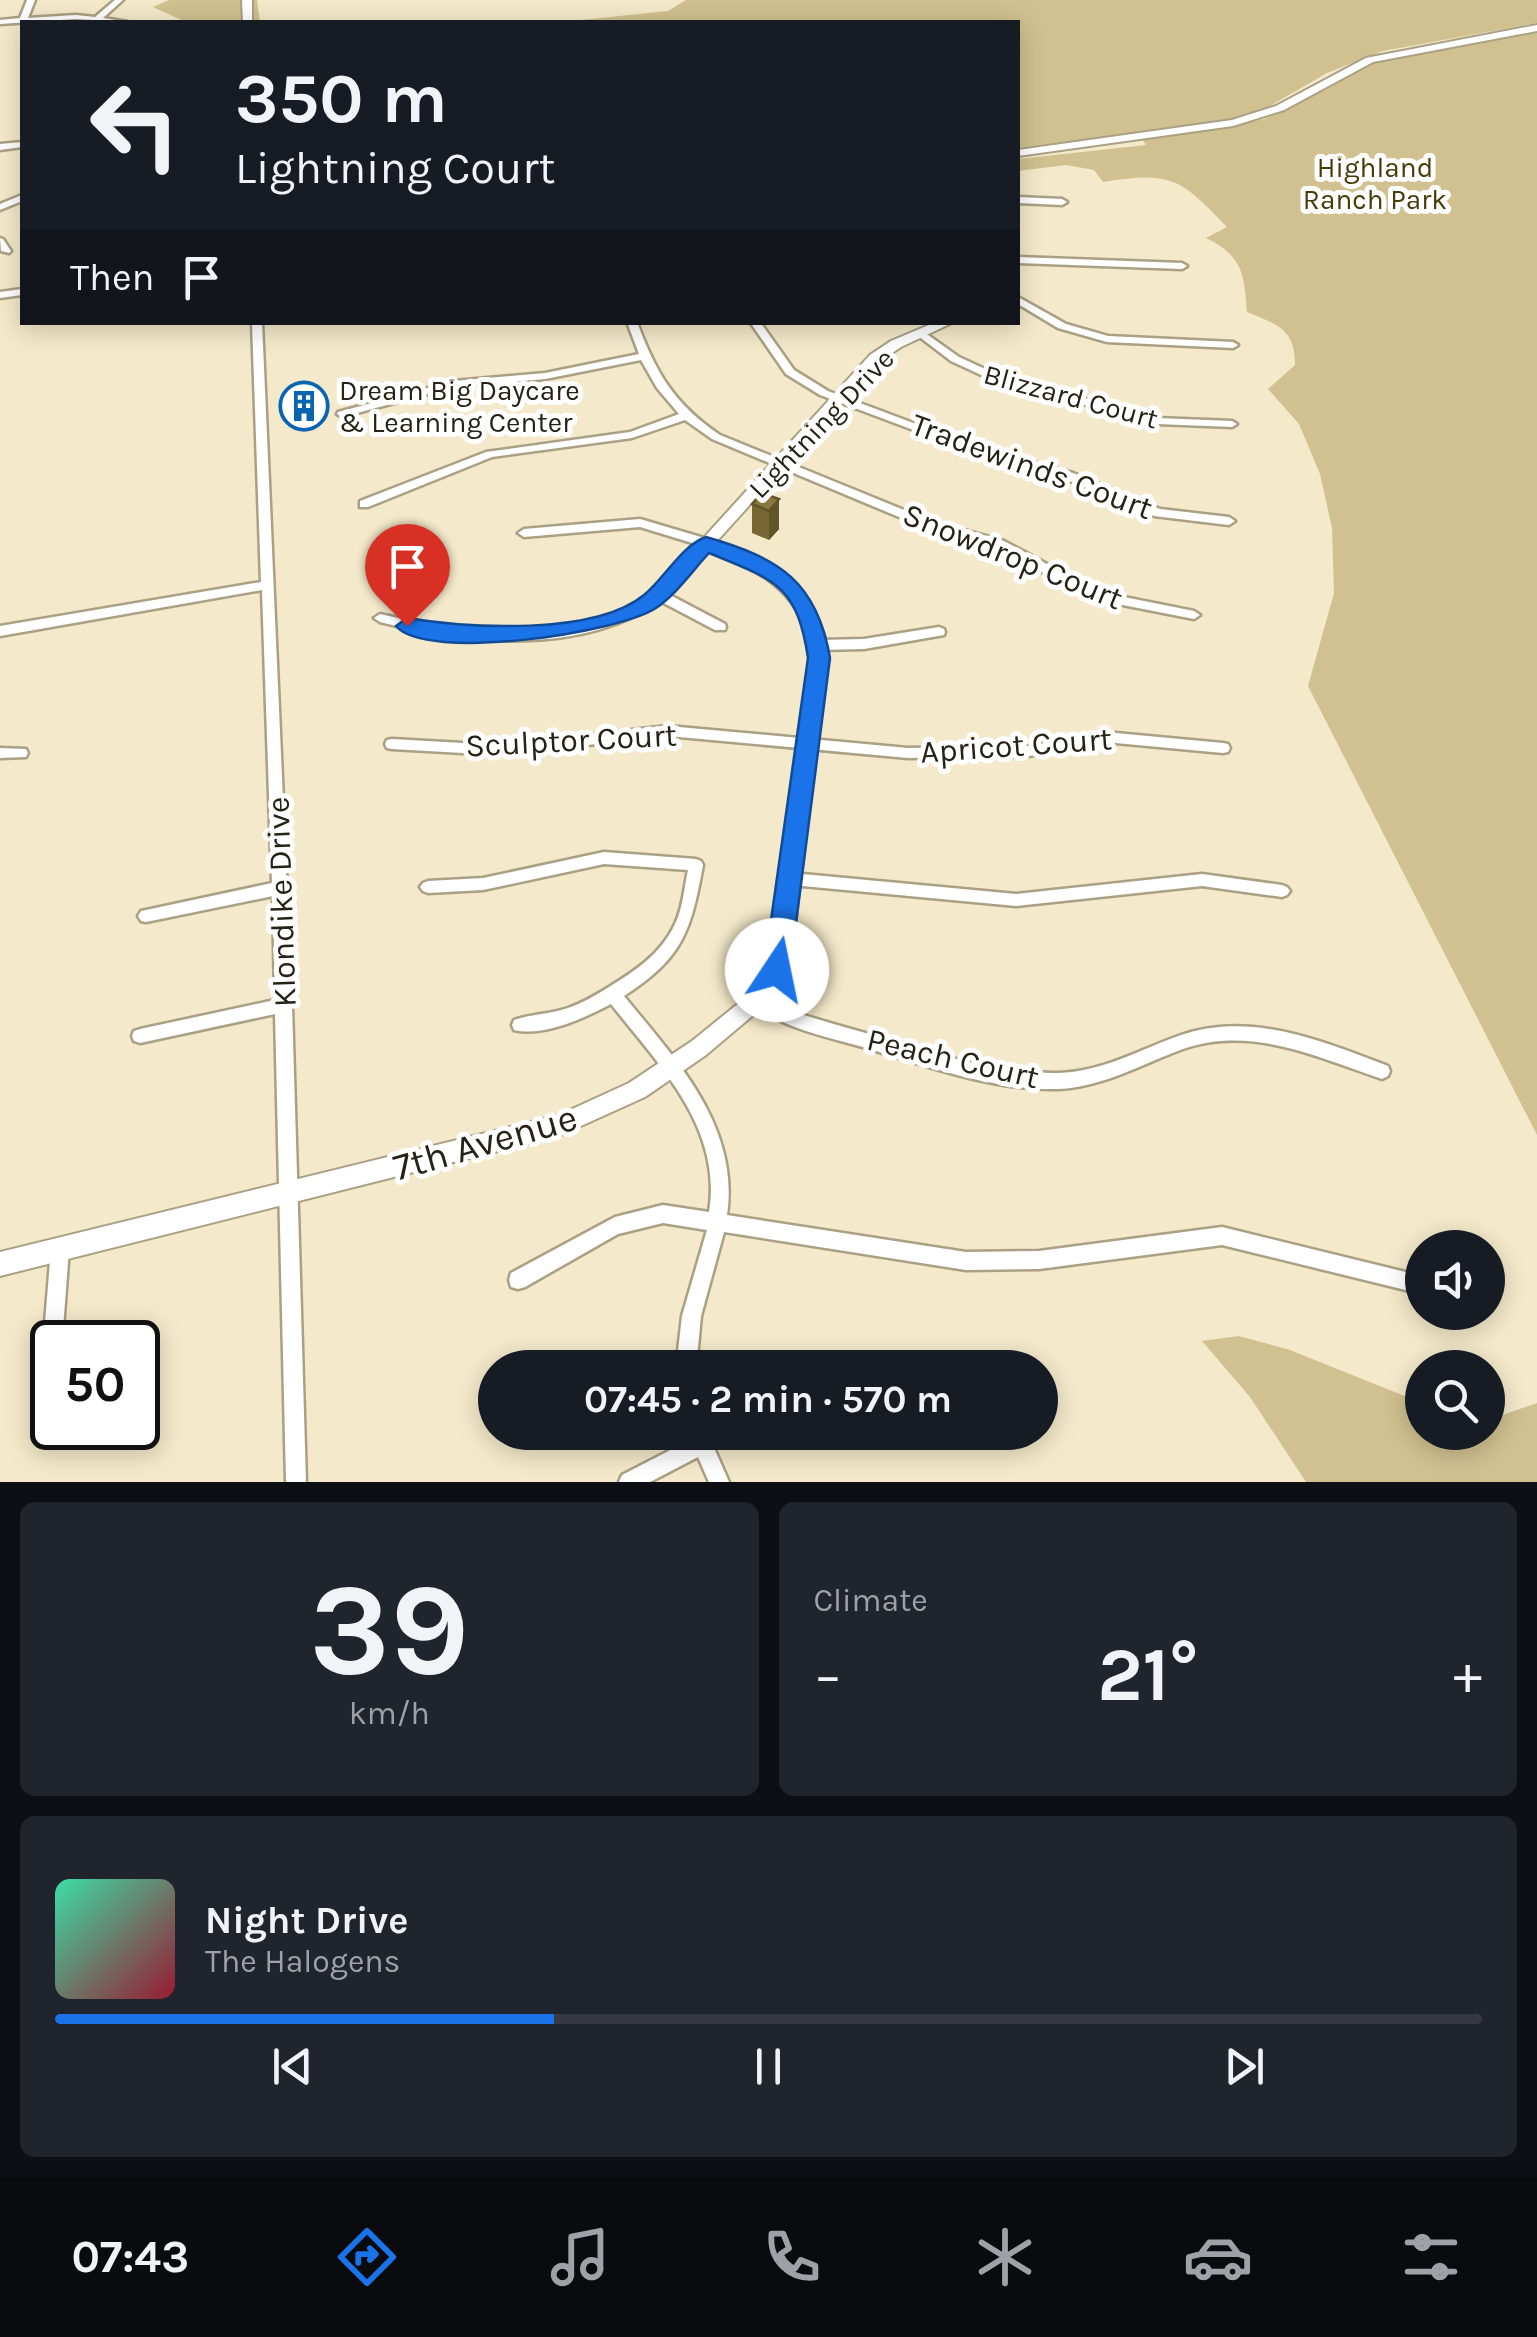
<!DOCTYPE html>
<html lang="en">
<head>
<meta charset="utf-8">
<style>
	:root { --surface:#171b24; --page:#20242c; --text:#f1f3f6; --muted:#9ea1a6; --line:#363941; --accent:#1a73e8 }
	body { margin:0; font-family:Karla,sans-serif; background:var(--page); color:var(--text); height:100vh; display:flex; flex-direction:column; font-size:38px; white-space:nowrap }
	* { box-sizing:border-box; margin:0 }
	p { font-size:32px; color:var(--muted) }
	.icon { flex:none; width:55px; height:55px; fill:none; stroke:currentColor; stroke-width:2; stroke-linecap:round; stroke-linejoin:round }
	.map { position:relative; height:1482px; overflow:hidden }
	.panel { display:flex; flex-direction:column; gap:20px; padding:20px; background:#0d0f14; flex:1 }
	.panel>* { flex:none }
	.banner { position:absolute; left:20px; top:20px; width:1000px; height:305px; border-radius:0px; box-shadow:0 5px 25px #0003; background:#171b24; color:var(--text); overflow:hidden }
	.tools { position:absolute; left:1405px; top:1230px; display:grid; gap:20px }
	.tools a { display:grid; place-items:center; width:100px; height:100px; border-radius:50%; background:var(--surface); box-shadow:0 5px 25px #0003; font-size:50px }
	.speed { position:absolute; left:30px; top:1320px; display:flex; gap:20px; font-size:50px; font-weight:700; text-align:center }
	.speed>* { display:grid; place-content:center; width:130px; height:130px; border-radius:50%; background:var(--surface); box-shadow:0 5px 25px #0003; line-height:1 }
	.speed .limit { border:5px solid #111; border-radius:15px; background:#fff; color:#111 }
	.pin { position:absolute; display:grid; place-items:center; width:85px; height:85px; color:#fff; margin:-102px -42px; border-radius:50% 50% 50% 0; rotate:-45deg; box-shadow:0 0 10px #0007 }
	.pin .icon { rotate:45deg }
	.me { position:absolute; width:110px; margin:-55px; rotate:11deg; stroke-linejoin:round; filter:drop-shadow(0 0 8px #0008) }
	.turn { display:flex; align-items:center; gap:35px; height:210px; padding:0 50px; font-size:45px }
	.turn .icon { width:130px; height:130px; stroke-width:2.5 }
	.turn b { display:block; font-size:70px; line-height:85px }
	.then { display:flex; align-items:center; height:95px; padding:0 50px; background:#0003; gap:20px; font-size:38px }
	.big { font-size:75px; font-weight:700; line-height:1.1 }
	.panel .card { flex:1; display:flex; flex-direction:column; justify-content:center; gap:15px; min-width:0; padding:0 35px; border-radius:15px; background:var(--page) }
	.panel .dial { align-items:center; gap:0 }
	.dial b { font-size:130px; line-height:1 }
	.song { display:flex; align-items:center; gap:30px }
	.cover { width:120px; height:120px; border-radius:15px; background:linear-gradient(135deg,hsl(160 70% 55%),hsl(350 70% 35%)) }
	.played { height:10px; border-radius:5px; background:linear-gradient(90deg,var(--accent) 35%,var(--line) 35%) }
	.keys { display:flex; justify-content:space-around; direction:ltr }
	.heat { display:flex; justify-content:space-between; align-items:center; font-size:55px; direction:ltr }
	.panel .tiles { flex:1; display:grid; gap:20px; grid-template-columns:1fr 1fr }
	.card:last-child { grid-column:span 2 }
	.trip { position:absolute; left:478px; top:1350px; width:580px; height:100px; border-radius:50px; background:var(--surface); box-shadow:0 5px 25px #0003; font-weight:700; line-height:100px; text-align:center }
	.menu { display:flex; height:160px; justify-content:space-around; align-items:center; background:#090b0e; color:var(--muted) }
	.menu .icon { width:70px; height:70px }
	.menu .active { color:var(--accent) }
	.menu b { font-size:45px; color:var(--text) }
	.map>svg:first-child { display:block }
</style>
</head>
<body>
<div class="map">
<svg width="1537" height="1482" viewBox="0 0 1537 1482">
	<rect width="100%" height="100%" fill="#f4e9ca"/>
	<g fill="#d1c190">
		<path d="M169,0H257L260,22H186L153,7Z"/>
		<path d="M686,0H1537V23L1383,51L1327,73L1265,109L1228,120L1018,148V22H561L668,11Z"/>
		<path d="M1537,32V1135L1308,686L1334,593L1332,528L1320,474L1299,424L1268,389L1295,365C1295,329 1278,325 1247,312C1244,274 1243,256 1206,238L1227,227C1180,178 1172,171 1103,182L1094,170L1066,165L1018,171V159L1146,145L1143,140L1264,119L1373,63Z"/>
		<path d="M1239,1336L1290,1350L1422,1403V1432H1488V1420L1537,1403V1482H1306L1250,1397L1202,1341Z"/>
	</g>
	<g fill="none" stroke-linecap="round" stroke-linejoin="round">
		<g stroke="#aaa083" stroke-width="5">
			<g id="minor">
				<path d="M27,0H35L28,18L76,15L95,17L115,0H123L103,18L128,22L76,19L0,24V20L20,18Z"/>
				<path d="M22,142V147L0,150V144Z"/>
				<path d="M22,195V201L0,210V204Z"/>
				<path d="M1018,197L1062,199L1067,202L1062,205L1018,203Z"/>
				<path d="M0,238L3,239L11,251L9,253L1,251Z"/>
				<path d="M1018,257L1182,263L1187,266L1182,269L1018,263Z"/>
				<path d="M22,289V295L0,298V292Z"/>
				<path d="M1018,297L1066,324L1108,336L1233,342L1238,345L1233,348L1107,342L1058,328L1018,304Z"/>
				<path d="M252,322H262L292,1005L306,1482H286L275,1014L140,1043L134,1041L132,1036L134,1031L140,1029L275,1000L273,896L146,922L141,921L138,916L141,911L146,910L272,883L262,590L0,636V626L261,582Z"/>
				<path d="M627,322H637C656,373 674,404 720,435L931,521L1004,541L1099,592L1194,611L1200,615L1194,619L1092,599L996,547L923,527L712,439L685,420L632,438L492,457L368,507H360V501L486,452L630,432L679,414L657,388L641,360L545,379L454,387L342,417L337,414L338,412L454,381L545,373L639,354Z"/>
				<path d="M750,322H760L794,370L828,391L980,448L1073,473L1160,509L1229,517L1235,521L1229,525L1154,516L1065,479L972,452L820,395L786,374Z"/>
				<path d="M921,330L959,357L1000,376L1157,418L1232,421L1237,424L1232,427L1157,424L992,380L951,361L917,335V331Z"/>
				<path d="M640,519L711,540L713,543L711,546L668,594L725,624L726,627L725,630H715L660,601C581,656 468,644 380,622L374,618L380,614C460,632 581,648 651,595C669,581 684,562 699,545L640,527L524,537L518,533L524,529Z"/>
				<path d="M939,627L944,629L945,632L944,635L864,649L819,650L813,645L819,640L864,639Z"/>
				<path d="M668,726L908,748L1029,746L1105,732L1223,743L1228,744L1230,748L1228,752L1223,753L1105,742L1029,756L908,758L668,736L498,755L392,749L387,748L385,744L387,740L392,739L498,745Z"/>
				<path d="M0,748L26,749L28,753L26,757L0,758Z"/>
				<path d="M604,852L696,859L701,861L703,865C691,931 683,958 624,996C676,1060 740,1126 727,1215L966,1252L1039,1251L1222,1227L1422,1276V1294L1222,1245L1039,1269L966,1270L724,1232L701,1316L696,1368H676L682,1316L707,1230L663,1223L618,1234L525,1287L518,1289L511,1287L509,1280L511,1273L615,1217L663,1205L709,1212C723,1128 659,1065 611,1004C584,1018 545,1037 514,1030L512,1025L514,1020C532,1014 550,1014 568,1008C583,1003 596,995 609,987C635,971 661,954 675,924C683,908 684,888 688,870L604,864L483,890L428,893L423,891L420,887L423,883L428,881L483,878Z"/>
				<path d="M792,873L1016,894L1202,874L1282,885L1287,887L1290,891L1287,895L1282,897L1202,886L1016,906L792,885L787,883L785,879L787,875Z"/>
				<path d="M757,993C771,999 784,1008 798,1013C825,1022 852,1029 879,1037C936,1054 998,1074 1058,1073C1102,1072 1141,1049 1181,1035C1251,1011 1322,1041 1388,1066L1390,1071L1388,1076L1382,1079C1317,1057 1251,1025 1183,1049C1142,1064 1103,1087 1059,1089C997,1091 932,1068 873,1050C844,1041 812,1035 785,1023C774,1018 762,1011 751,1005L749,1000L751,995Z"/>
				<path d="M60,1240L66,1243L69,1249L62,1342H52V1428H56L53,1441L46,1444L39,1441L36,1434L51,1249L54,1243Z"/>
				<path d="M687,1432H707L729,1482H709L698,1457L650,1482H619L622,1475L690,1440Z"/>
			</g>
		</g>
		<g stroke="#aaa083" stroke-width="4">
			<g id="major">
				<path d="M242,0H252V22H243Z"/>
				<path d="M1537,25V31L1373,62L1284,110L1233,126L1018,156V150L1232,120L1276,106L1366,58Z"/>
				<path d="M936,322H954L901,347L880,361L717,541C772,564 811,583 827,645L792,953L764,1006L706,1055L645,1097L561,1135L0,1276V1252L559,1115L629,1083L692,1041L750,994L772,952L811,645C796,585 754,569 702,547L699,543L870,355L891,341Z"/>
			</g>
		</g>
		<use href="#minor" fill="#fff" fill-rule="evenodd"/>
		<use href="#major" fill="#fff" fill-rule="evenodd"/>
	</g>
	<path fill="#786734" d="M762,493L779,529L769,540L752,533V504Z"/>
	<g fill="#61542b">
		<path d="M310,384L313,394L315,412L293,419L290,409Z"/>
		<path d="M779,499V529L769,540V511Z"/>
	</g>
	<g fill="#8b783d" stroke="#61542b" stroke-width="2.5">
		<path d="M310,384L312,402L290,409L292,387Z"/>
		<path d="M762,493L779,499L769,511L752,504Z"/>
	</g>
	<path fill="#1a73e8" stroke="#114b97" stroke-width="2.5" d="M706,537C780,558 817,582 830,658L790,970L786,978H768L764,970L808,658C797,584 774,580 709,553C693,570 676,595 656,608C618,633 426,662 396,626L407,618C468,628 594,636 644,595C664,579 682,545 706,537Z"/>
	<defs>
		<g id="building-ring" transform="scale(2.5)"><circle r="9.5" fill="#fff" stroke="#0965b2" stroke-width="1.5"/><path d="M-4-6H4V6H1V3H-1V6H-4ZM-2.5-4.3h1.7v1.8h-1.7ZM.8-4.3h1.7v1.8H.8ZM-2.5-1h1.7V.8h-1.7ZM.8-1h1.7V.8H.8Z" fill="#0965b2"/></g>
	</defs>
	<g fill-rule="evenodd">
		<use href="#building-ring" x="304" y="406"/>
	</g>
	<g text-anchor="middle" stroke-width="10" stroke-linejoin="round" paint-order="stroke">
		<g font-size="28" fill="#493b08" stroke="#fff">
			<text x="1375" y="177">Highland<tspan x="1375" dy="32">Ranch Park</tspan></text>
		</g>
		<g font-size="28" fill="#262216" stroke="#fff" text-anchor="start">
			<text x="339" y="400">Dream Big Daycare<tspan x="339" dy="32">&amp; Learning Center</tspan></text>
		</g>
		<g font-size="28" fill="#262216" stroke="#fff">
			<text transform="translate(1071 396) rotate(15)" y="10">Blizzard Court</text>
			<text transform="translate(821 423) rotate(-46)" y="10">Lightning Drive</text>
		</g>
		<g font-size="32" fill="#262216" stroke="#fff">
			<text transform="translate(1032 466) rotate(20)" y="11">Tradewinds Court</text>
			<text transform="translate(1013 556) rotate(22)" y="11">Snowdrop Court</text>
			<text transform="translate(571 740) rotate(-3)" y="11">Sculptor Court</text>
			<text transform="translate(1016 745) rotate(-4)" y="11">Apricot Court</text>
			<text transform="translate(281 902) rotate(-92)" y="11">Klondike Drive</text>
			<text transform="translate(953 1058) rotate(13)" y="11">Peach Court</text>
		</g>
		<g font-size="38" fill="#262216" stroke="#fff">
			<text transform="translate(485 1142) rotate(-16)" y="13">7th Avenue</text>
		</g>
	</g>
</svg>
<div class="tools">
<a><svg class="icon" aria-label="sound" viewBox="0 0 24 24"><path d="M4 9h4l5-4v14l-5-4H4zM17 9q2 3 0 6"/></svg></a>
<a><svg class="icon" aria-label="search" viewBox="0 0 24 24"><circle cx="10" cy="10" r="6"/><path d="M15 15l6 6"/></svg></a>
</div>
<div class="speed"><div class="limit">50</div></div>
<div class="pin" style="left:407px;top:626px;background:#d93025"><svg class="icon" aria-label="arrive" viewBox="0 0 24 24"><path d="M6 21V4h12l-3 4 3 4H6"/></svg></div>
<svg class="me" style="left:777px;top:970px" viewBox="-20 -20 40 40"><circle r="19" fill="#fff"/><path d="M0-13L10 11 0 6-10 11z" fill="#1a73e8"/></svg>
<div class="trip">07:45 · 2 min · 570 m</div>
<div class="banner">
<div class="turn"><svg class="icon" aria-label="left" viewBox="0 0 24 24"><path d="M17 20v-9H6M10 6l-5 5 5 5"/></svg><div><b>350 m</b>Lightning Court</div></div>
<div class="then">Then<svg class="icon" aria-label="arrive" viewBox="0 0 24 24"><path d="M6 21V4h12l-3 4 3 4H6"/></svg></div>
</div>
</div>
<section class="panel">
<div class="tiles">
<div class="card dial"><b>39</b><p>km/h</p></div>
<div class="card"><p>Climate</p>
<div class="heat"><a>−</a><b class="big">21°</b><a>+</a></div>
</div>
<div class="card">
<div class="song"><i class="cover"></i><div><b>Night Drive</b><p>The Halogens</p></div></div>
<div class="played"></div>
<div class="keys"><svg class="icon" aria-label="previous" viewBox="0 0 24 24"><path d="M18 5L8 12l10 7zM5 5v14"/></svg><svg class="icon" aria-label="pause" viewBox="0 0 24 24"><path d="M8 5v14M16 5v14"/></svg><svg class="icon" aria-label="next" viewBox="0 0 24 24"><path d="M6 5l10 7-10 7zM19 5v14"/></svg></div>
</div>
</div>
</section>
<nav class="menu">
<b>07:43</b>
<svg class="icon active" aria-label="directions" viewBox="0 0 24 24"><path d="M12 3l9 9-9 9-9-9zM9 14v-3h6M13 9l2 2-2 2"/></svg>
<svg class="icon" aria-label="music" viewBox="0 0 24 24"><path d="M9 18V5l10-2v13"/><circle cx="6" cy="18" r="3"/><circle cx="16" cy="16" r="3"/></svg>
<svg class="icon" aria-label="phone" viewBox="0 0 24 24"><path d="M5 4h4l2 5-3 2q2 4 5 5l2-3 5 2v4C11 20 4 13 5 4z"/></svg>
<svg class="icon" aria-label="climate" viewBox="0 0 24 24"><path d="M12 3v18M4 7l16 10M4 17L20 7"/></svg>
<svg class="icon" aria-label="car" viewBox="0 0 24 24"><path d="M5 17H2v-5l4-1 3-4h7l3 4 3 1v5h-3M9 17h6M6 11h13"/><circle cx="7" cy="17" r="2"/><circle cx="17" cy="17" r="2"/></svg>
<svg class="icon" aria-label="filters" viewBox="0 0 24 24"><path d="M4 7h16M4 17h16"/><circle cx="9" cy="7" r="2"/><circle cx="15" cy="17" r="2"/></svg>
</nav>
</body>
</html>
